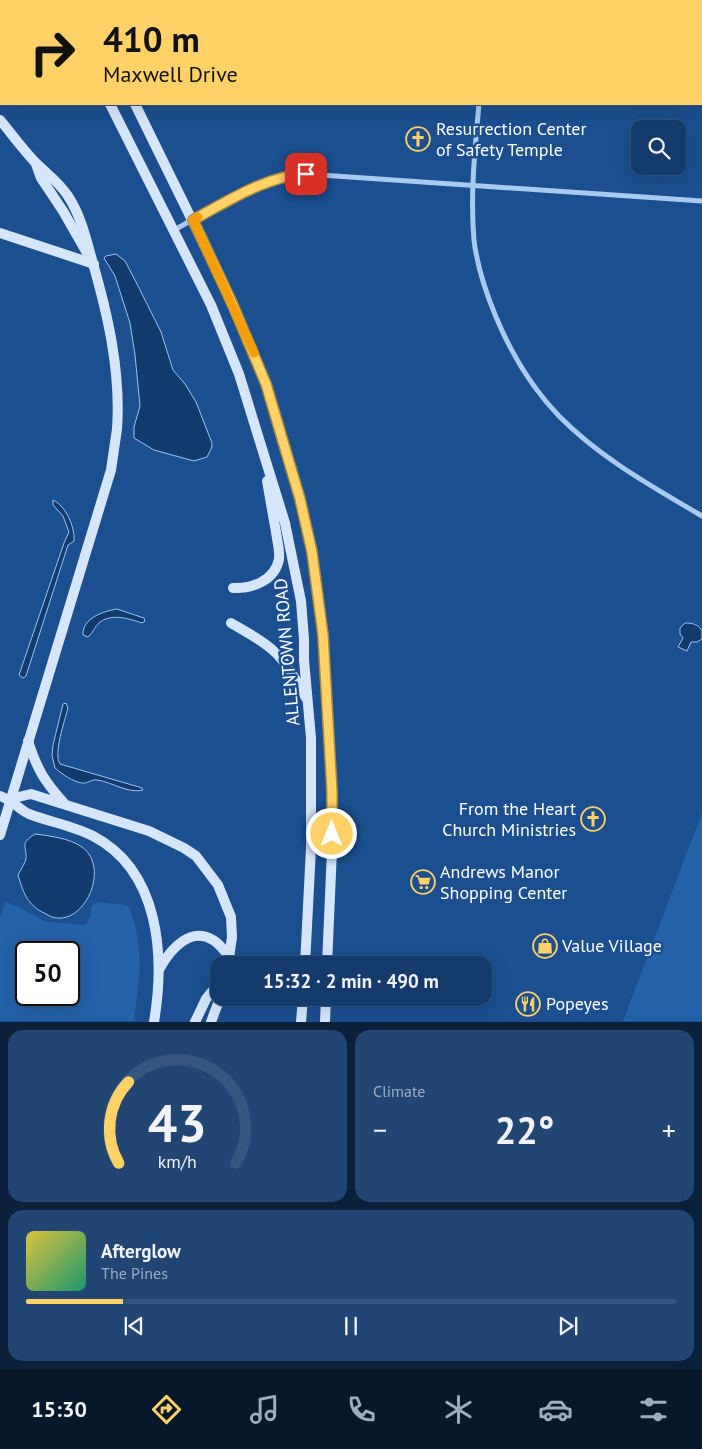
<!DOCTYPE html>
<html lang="en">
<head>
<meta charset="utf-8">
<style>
	:root { --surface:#143b6b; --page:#214673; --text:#f1f3f6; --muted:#9dadc1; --line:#33557e; --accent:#ffd166 }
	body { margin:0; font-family:"PT Sans",sans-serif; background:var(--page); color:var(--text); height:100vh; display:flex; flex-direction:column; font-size:19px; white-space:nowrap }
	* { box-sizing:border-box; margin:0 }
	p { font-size:16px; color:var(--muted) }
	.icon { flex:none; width:28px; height:28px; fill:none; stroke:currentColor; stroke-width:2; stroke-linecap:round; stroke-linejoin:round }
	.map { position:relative; height:1022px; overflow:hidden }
	.sheet { display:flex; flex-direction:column; gap:8px; padding:8px; background:#0b203b; flex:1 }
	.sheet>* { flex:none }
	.hud { position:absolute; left:0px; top:0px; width:702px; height:105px; box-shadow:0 5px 20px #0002,0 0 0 1px var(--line); background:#ffd166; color:#111; overflow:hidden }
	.tools { position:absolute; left:631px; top:120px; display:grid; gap:10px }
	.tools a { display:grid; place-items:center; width:55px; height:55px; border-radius:10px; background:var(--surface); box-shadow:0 5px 20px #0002,0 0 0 1px var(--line); font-size:25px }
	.speed { position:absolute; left:15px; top:941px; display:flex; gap:10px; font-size:25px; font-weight:700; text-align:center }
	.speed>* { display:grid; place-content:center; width:65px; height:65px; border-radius:50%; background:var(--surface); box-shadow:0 5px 20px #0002,0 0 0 1px var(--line); line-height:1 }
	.speed .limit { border:2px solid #111; border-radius:8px; background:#fff; color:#111 }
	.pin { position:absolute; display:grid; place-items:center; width:42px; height:42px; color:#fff; margin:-21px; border-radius:10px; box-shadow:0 2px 8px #0006 }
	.me { position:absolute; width:55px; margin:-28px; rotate:0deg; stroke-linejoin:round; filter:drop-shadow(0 0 4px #0008) }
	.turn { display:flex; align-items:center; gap:18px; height:105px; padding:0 20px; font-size:22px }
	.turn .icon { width:65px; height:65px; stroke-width:2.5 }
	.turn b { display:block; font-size:35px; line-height:42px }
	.big { font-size:38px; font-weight:700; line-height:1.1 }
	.sheet .widget { flex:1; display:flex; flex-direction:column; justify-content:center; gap:8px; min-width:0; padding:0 18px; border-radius:15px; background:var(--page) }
	.sheet .dial { align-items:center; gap:0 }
	.dial svg { height:130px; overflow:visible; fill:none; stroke:var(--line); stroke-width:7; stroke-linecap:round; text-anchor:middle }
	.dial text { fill:var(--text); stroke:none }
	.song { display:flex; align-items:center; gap:15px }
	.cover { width:60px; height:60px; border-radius:8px; background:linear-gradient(135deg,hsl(50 70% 55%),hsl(160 70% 35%)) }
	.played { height:5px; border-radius:2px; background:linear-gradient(90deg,var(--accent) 15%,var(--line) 15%) }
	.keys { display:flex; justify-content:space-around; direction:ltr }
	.heat { display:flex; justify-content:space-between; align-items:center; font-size:28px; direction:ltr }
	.sheet .tiles { flex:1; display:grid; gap:8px; grid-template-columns:1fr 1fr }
	.widget:last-child { grid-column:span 2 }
	.trip { position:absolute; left:210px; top:956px; width:282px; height:50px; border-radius:15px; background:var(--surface); box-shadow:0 5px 20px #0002,0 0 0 1px var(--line); font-weight:700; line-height:50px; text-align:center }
	.dock { display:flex; height:80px; justify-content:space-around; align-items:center; background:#08182b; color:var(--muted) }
	.dock .icon { width:35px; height:35px }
	.dock .active { color:var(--accent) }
	.dock b { font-size:22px; color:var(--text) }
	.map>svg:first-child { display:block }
</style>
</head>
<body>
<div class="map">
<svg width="702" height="1022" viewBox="0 0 702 1022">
	<rect width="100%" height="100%" fill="#1b4f8f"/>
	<g fill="#2461a8" fill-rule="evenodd">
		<path d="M702,813V1021H623Z"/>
		<path d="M5,902L19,907L46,922L86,925L90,917L92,905L99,902C109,904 118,903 128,906C146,945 139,981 134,1021H0V918ZM26,952H69V995H26Z"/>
	</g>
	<g fill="#123a6d" stroke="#9cc4f0">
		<path d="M116,254L125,261L136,282L161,332L173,370L185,384L196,402L212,443V447L207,457L194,461L154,450L134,438V427L140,406L135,355L130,323L115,276L104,258L106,256Z"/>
		<path d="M53,500C66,506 75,527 74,541L68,545L26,676L23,678L19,675L64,543L69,532L63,516L53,505Z"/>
		<path d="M117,609L144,618L145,621L142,623C129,619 113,613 100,622C95,626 93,633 88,637L83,635C82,618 104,611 117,609Z"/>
		<path d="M685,623C692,623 698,624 702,631V639L697,642H691L687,651L678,647L683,638L680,634V628Z"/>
		<path d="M66,703L68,708C65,720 53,754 60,764L139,787L142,788L143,790C128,794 112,782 97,780C91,779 88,784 82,783C73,782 62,774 55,768L52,755L53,745L63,704Z"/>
		<path d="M35,834C50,836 69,838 82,847C111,868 84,927 52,917C49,916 45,913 42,912C26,903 23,891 18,875C20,870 25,864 26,859C27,846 19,844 35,834Z"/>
	</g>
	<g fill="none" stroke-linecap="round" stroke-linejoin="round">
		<g stroke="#a9c9ee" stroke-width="5">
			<path d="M486,1V0"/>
			<path d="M479,104C475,149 470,195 474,240C477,266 486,293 496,317C511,353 532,388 559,416C600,458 653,487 702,516"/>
			<path d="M174,230C213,209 261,177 306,174L702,201"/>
		</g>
		<g stroke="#d6e6fa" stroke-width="10">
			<path d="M58,0L59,1"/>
			<path d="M81,0L82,1"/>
			<path d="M110,104L211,305L239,374L285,523L301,601L304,639V660L311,738V848L305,965"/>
			<path d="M135,104L217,271L251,347L266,384L300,499L312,552L323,635L332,791V850L327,965"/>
			<path d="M0,120C11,133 22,148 34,161C46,173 59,182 68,196C81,216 86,238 92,260C108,315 121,372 117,429C115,443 113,457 111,470L0,835"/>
			<path d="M36,164L41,178L63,211L87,253"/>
			<path d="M0,233L94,264"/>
			<path d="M233,588C251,589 275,581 279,559C280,551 277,540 276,532C273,515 270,498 267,481"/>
			<path d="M231,623C246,632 263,640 276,653C288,665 298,683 306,698"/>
			<path d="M28,741C37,769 44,781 64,803"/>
			<path d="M0,796C13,800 18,809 29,814C50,822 74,826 93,836C160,871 165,956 154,1022"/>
			<path d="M10,799L31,794L149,831L184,848L196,856L218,885L231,917L232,937L228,965"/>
			<path d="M160,968C170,950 190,926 213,940C219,943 225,952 230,957"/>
			<path d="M195,1022L206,999L219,983"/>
			<path d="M211,1022L220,998"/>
			<path d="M301,1022L303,998"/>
			<path d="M325,1022L326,998"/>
		</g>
	</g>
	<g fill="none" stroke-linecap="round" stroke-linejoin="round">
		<g stroke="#a68842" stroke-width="12">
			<path id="route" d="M306,174C266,176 228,201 193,220L232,303L266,384L300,499L312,552L323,635L332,791V834"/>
		</g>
		<use href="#route" stroke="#ffd166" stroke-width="9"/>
		<path stroke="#f59e0b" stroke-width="9" d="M198,217L193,220L254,353"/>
	</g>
	<defs>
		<g id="church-ring" transform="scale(1.25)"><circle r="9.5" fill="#1b4f8f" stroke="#ffd166" stroke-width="1.5"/><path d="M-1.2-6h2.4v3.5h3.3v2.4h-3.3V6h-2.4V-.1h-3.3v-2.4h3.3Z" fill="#ffd166"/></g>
		<g id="supermarket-ring" transform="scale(1.25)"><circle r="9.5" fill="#1b4f8f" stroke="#ffd166" stroke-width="1.5"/><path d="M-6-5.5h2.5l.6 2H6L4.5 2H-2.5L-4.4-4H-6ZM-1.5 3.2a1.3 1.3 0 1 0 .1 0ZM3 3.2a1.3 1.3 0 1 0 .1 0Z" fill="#ffd166"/></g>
		<g id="shop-ring" transform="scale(1.25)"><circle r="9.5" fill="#1b4f8f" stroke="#ffd166" stroke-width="1.5"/><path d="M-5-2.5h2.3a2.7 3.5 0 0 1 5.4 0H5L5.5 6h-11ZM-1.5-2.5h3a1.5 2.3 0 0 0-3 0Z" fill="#ffd166"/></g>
		<g id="restaurant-ring" transform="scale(1.25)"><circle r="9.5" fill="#1b4f8f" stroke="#ffd166" stroke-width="1.5"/><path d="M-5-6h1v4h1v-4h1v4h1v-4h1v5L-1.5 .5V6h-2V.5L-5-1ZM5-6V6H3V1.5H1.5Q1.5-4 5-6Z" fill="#ffd166"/></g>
	</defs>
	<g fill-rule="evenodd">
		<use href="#church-ring" x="418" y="139"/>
		<use href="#church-ring" x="593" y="819"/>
		<use href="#supermarket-ring" x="423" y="882"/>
		<use href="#shop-ring" x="545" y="946"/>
		<use href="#restaurant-ring" x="528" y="1004"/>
	</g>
	<g text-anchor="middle" stroke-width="5" stroke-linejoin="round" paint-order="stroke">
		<g font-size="18" fill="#fff" stroke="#1b4f8f" text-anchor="start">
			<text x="436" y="135">Resurrection Center<tspan x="436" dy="21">of Safety Temple</tspan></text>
			<text x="576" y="815" text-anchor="end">From the Heart<tspan x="576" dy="21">Church Ministries</tspan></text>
			<text x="440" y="878">Andrews Manor<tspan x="440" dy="21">Shopping Center</tspan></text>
			<text x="562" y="952">Value Village</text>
			<text x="546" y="1010">Popeyes</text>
		</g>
		<g font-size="18" fill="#fff" stroke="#1b4f8f">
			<text transform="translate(287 652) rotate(-95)" y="6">ALLENTOWN ROAD</text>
		</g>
	</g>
</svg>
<div class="tools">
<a><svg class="icon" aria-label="search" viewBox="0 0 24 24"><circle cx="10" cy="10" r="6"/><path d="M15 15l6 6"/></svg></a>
</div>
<div class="speed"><div class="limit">50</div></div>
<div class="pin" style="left:306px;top:174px;background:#d93025"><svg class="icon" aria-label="arrive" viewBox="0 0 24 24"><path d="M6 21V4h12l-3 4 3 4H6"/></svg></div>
<svg class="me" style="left:332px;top:834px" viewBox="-20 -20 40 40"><circle r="17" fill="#ffd166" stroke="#fff" stroke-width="3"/><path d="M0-11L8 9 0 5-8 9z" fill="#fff"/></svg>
<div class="trip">15:32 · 2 min · 490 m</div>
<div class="hud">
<div class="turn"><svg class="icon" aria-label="right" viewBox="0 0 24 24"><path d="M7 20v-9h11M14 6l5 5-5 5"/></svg><div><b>410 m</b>Maxwell Drive</div></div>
</div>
</div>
<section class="sheet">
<div class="tiles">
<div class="widget dial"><svg viewBox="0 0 100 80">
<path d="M14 69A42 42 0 1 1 86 69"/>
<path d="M14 69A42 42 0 0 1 20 19" stroke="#ffd166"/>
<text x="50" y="56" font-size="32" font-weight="700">43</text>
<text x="50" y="72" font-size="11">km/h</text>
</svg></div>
<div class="widget"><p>Climate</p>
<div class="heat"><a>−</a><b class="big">22°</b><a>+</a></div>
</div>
<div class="widget">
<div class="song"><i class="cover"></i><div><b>Afterglow</b><p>The Pines</p></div></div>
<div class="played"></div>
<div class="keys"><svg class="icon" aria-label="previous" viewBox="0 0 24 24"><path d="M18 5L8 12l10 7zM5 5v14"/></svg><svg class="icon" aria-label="pause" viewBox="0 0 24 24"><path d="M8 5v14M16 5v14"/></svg><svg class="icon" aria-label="next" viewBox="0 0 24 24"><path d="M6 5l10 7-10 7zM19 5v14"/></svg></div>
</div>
</div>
</section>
<nav class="dock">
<b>15:30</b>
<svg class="icon active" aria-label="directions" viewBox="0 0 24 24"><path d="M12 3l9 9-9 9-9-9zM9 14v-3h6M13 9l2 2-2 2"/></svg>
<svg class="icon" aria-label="music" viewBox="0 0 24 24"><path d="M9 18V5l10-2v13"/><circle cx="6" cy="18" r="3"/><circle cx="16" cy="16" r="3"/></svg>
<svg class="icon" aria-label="phone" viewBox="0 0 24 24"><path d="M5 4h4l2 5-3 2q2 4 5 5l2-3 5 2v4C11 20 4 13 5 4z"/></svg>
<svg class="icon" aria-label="climate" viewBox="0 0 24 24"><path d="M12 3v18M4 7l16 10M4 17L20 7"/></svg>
<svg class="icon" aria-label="car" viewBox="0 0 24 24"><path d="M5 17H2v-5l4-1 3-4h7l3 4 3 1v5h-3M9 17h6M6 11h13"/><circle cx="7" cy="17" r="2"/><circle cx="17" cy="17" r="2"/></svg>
<svg class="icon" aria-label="filters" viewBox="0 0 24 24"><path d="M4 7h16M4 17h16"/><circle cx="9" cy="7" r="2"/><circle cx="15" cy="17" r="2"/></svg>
</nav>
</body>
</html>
